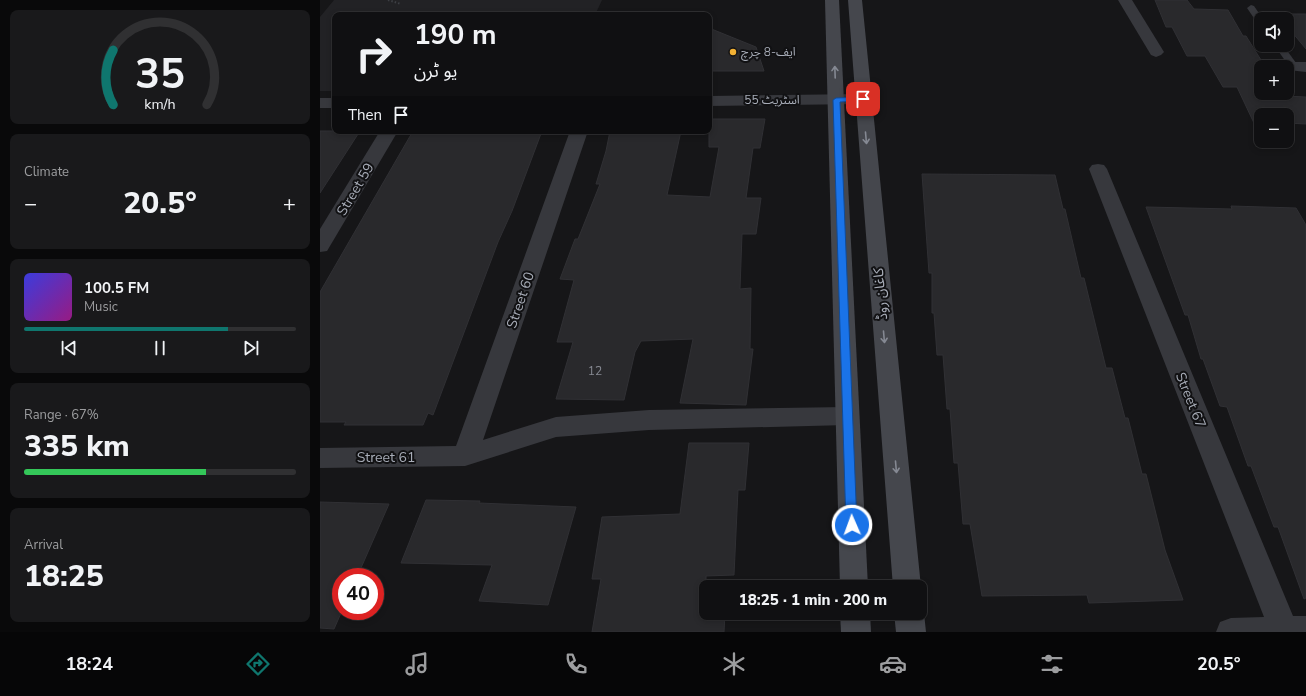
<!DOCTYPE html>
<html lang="en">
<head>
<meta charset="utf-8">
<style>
	:root { --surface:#101012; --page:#19191b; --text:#f1f3f6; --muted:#9c9d9f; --line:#303032; --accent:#0f766e }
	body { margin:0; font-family:"Nunito Sans","Noto Sans Arabic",sans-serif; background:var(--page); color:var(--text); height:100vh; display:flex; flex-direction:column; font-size:15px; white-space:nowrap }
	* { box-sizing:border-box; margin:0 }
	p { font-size:13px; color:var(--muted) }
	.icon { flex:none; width:22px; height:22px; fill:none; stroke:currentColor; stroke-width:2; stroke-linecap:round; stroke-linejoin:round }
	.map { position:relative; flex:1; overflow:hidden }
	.drawer { display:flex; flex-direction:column; gap:10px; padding:10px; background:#09090a; width:320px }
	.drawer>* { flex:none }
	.top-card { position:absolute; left:12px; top:12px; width:380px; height:122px; border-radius:8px; box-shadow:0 2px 6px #0003,0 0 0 1px var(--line); background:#101012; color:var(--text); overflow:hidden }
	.controls { position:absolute; left:934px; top:12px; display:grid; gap:8px }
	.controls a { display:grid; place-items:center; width:40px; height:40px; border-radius:8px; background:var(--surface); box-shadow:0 2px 6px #0003,0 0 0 1px var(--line); font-size:20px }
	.speed { position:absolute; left:12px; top:568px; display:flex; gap:8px; font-size:20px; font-weight:700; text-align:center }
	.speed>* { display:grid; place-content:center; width:52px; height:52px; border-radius:50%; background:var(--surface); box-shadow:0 2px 6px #0003,0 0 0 1px var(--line); line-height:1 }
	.speed .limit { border:6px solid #d22; background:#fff; color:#111 }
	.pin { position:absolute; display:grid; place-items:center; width:34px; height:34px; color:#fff; margin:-17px; border-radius:8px; box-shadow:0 2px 6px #0006 }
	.me { position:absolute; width:44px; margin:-22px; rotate:358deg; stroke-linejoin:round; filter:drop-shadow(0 0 3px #0008) }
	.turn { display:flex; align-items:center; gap:14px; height:84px; padding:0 16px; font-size:18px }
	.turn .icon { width:52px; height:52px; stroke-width:2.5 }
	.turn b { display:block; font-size:28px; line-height:34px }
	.then { display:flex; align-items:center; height:38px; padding:0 16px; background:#0003; gap:8px; font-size:15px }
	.big { font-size:30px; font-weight:800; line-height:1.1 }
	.drawer .tile { flex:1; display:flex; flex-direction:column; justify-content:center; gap:6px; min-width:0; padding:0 14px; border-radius:8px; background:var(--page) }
	.drawer .dial { align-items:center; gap:0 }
	.dial svg { height:104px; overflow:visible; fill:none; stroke:var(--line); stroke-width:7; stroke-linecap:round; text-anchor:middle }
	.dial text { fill:var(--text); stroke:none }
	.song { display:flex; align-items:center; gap:12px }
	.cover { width:48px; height:48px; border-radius:6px; background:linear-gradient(135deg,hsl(240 70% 55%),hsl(310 70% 35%)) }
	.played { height:4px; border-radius:2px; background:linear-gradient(90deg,var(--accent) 75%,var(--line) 75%) }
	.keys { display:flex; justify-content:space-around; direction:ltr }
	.heat { display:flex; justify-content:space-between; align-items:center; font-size:22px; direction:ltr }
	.charge { height:6px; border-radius:3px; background:linear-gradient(90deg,#34c759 67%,var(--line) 0) }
	.trip { position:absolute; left:379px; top:580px; width:228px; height:40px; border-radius:8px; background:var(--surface); box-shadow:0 2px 6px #0003,0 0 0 1px var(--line); font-weight:800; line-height:40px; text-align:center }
	.tabs { display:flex; height:64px; justify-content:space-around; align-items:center; background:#060607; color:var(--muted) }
	.tabs .icon { width:28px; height:28px }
	.tabs .on { color:var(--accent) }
	.tabs b { font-size:18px; color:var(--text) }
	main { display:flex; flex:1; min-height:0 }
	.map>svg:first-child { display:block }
</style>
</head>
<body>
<main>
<section class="drawer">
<div class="tile dial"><svg viewBox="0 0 100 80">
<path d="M14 69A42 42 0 1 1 86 69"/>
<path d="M14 69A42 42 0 0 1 14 27" stroke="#0f766e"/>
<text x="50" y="56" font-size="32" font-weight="700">35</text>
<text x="50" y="72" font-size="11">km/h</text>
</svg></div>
<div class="tile"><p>Climate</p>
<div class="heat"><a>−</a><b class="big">20.5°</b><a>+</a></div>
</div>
<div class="tile">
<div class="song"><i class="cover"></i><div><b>100.5 FM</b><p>Music</p></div></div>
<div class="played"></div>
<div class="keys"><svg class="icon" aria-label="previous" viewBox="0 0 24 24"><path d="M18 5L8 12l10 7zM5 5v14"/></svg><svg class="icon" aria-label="pause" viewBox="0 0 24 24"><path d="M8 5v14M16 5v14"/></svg><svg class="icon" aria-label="next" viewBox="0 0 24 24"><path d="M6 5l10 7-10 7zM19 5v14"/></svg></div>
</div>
<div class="tile"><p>Range · 67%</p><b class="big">335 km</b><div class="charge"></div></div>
<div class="tile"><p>Arrival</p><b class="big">18:25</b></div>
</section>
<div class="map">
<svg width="986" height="632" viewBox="0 0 986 632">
	<rect width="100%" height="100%" fill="#161618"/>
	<path fill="#222225" d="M14,0H282L275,15H15V91H0V17Z"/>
	<g fill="#29292c" stroke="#303034">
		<path d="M835,0H867L874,9L908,10L923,36H926L941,60V95L986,97V124L967,123V115H941V138L917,87H903L885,56H867L852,27H846Z"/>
		<path d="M957,14H986V49L967,26V19H961Z"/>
		<path d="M389,28L436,47L444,71H389Z"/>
		<path d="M389,119H445L440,148H433L426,198H441L436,234H422L420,289L431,288L430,349H433L426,405L360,403L373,339L321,341L315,352L304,400L236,399L253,342H237L254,280L240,279L255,239H258L280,184H276L286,151L290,131H361L347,195L390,197L399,147H389Z"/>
		<path d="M0,131H40L0,193Z"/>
		<path d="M93,131H222L192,211L178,242L113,415L108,413L103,425H24L26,422H0V292Z"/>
		<path d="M602,174L735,175L743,209H745L761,278H764L786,368H792L805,418H808L822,474H826L845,550L863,600L769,603L767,595L662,596L650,524H643L638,463H634L630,409H627L623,355H617L614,313H612V273H609Z"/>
		<path d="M911,206L976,208L986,225V598L984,599L958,527H954L931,466H928L907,407L900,406L883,359H881L868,315H865L826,207L912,209Z"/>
		<path d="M369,443H429L425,490H418L414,575L386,576V613H405L404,632H272L281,579H272L282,517L360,514Z"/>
		<path d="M106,500L160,501L159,503L256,507L228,605L159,601L172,565L81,563Z"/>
		<path d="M0,502L69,504L37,577H21V613L14,629L0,628Z"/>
	</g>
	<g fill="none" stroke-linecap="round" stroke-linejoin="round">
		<path stroke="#3d3f44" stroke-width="2" stroke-dasharray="1.5 2" stroke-linecap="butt" d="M68,0L81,4"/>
		<g fill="#37383d" fill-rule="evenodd">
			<path d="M931,5L934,6L943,19H941V25L938,24L927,8Z"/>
			<path d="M954,45H963L979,67L977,69H971Z"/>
		</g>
		<g fill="#37383d" fill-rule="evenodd">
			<path d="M798,0H812L844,52L841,55L836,57L831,55Z"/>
			<path d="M974,62H986V72L968,70L966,67L968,64Z"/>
			<path d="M543,94L549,95L551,99L549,103L543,104L389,106V96Z"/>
			<rect x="0" y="98" width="15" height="10"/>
			<path d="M60,131H78L10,246L7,251L0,252V229Z"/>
			<path d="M250,131H268L163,440L236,417L329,410L527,407L536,409L539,416L536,423L527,425L329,430L236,437L145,466L0,468V448L136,446Z"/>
			<path d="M778,164L784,165L787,169L973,616H986V632H896L900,622L911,618L944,617L769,169L772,165Z"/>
		</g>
		<g fill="#45474d" fill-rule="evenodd">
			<path d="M505,0H519L548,587H520Z"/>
			<path d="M528,0H542L601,587L600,590V587H573Z"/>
			<path d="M600,605L604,613L606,632H576L574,613H600Z"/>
			<path d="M520,613H550L551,632H521Z"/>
		</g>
	</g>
	<defs><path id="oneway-shaft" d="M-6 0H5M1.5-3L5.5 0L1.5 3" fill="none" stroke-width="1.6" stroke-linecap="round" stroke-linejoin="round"/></defs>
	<g stroke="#858993">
		<use href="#oneway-shaft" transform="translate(515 72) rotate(-92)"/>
		<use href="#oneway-shaft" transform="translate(546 138) rotate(85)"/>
		<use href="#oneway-shaft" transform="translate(564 337) rotate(85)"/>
		<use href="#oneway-shaft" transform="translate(576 467) rotate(85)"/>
	</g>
	<path fill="#1a73e8" stroke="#114b97" d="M543,97L545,98V101L520,102L537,525L536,528L532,530L528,528L526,525L513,100L516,98Z"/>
	<circle fill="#f2b134" stroke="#111113" stroke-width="1.5" cx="413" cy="52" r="4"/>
	<g text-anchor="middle" stroke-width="4" stroke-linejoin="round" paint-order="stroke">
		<g font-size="12" fill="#a8adb8" stroke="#111113" text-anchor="start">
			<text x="421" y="56">ایف-8 چرچ</text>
		</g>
		<g font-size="12" fill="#a8adb8" stroke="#111113">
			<text x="452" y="104">اسٹریٹ 55</text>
		</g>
		<g font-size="12" fill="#888b94">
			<text x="275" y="375">12</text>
		</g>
		<g font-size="14" fill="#a8adb8" stroke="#111113">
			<text transform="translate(35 189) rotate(-59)" y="5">Street 59</text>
			<text transform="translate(560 294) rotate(-95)" y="5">کاغان روڈ</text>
			<text transform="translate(200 300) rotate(-71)" y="5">Street 60</text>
			<text transform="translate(871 400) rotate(68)" y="5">Street 67</text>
			<text x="66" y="462">Street 61</text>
		</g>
	</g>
</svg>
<div class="controls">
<a><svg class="icon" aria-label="sound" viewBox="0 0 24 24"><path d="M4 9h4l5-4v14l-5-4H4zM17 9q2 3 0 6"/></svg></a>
<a>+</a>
<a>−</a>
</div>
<div class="speed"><div class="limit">40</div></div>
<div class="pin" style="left:543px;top:99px;background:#d93025"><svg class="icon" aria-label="arrive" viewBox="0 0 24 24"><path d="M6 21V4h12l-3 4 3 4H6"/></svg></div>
<svg class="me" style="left:532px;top:525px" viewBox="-20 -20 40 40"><circle r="17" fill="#1a73e8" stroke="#fff" stroke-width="3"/><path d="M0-11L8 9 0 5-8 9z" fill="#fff"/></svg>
<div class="trip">18:25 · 1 min · 200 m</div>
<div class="top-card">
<div class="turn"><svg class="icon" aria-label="right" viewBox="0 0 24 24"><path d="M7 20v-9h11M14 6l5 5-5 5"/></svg><div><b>190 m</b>یو ٹرن</div></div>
<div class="then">Then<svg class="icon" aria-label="arrive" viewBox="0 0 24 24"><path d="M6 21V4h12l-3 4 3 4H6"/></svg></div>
</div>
</div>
</main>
<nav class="tabs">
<b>18:24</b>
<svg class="icon on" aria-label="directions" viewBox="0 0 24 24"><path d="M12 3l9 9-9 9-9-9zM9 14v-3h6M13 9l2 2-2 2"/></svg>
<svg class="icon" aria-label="music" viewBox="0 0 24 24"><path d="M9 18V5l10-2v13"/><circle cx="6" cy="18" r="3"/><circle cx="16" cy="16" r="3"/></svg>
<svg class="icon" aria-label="phone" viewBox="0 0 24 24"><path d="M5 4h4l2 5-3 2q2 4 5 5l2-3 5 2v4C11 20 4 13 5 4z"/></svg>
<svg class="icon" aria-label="climate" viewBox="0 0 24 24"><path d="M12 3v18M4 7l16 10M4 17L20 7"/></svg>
<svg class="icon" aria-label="car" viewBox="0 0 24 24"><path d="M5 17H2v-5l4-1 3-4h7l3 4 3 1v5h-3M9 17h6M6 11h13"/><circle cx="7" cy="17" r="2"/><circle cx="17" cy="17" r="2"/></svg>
<svg class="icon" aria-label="filters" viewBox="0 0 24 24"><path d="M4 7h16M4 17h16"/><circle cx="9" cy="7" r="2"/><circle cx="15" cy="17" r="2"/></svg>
<b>20.5°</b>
</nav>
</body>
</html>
